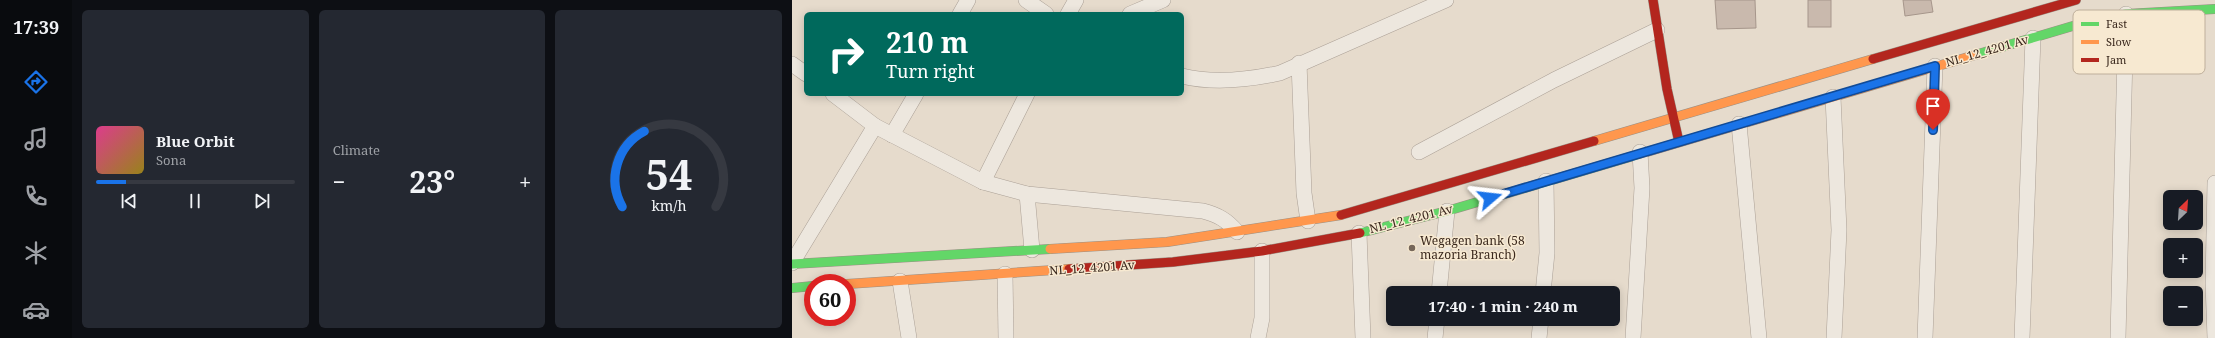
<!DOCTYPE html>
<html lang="en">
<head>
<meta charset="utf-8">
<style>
	:root { --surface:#171b24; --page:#242831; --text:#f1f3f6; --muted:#9ea1a6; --line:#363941; --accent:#1a73e8 }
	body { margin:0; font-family:"Noto Serif",serif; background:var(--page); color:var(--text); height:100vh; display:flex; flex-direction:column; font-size:15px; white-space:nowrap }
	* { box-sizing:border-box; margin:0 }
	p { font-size:13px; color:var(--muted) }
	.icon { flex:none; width:22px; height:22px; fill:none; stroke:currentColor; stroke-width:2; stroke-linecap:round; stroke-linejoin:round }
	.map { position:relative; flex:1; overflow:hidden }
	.sheet { display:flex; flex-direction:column; gap:10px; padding:10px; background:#0d0f14; width:720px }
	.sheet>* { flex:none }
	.top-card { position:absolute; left:12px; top:12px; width:380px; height:84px; border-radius:6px; box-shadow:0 2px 10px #0003; background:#00695c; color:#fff; overflow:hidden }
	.needle { width:26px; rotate:25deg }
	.buttons { position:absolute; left:1371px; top:190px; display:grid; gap:8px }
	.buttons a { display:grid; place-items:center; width:40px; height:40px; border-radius:6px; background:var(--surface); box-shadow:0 2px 10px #0003; font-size:20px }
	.speed { position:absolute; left:12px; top:274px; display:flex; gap:8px; font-size:20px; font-weight:700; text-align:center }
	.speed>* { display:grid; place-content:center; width:52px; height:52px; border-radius:50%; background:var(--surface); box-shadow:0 2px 10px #0003; line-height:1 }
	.speed .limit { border:6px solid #d22; background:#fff; color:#111 }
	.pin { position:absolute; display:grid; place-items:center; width:34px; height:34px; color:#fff; margin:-41px -17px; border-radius:50% 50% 50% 0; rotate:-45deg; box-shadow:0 0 4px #0007 }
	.pin .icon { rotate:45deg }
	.me { position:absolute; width:44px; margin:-22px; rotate:73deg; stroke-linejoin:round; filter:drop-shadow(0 0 3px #0008) }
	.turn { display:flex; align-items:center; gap:14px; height:84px; padding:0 16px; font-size:18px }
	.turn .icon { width:52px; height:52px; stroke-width:2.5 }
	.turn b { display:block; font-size:28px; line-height:34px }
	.big { font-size:30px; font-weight:700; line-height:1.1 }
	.sheet .widget { flex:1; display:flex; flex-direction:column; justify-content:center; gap:6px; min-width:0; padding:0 14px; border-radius:6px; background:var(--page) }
	.sheet .dial { align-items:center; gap:0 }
	.dial svg { height:104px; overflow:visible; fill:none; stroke:var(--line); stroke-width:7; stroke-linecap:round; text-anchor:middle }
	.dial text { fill:var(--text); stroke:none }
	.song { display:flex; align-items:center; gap:12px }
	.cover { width:48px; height:48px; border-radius:6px; background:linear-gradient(135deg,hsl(330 70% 55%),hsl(50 70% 35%)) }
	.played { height:4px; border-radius:2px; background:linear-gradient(90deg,var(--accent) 15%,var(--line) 15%) }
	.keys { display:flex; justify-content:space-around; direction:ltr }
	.heat { display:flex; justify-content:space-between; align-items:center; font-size:22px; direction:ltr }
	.sheet .tiles { flex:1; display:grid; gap:10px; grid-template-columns:repeat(3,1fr) }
	.trip { position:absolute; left:594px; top:286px; width:234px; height:40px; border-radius:6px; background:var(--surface); box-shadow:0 2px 10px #0003; font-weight:700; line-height:40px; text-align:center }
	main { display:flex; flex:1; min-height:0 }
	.tab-bar { display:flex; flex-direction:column; width:72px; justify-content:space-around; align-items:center; background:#090b0e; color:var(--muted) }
	.tab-bar .icon { width:28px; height:28px }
	.tab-bar .on { color:var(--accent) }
	.tab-bar b { font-size:18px; color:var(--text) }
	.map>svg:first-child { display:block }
</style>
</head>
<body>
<main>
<nav class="tab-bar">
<b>17:39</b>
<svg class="icon on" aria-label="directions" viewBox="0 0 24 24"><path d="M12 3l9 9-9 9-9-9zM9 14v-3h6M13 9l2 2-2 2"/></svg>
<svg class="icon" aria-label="music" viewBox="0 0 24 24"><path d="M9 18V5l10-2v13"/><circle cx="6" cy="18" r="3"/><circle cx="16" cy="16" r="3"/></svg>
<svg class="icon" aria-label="phone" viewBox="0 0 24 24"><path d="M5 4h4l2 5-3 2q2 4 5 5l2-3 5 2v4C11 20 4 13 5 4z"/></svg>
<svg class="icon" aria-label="climate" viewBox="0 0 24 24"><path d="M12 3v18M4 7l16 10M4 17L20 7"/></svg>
<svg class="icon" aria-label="car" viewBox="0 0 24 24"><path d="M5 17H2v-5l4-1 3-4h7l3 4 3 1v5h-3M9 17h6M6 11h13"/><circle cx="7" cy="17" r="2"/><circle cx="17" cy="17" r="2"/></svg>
</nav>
<section class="sheet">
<div class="tiles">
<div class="widget">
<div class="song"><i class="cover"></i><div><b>Blue Orbit</b><p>Sona</p></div></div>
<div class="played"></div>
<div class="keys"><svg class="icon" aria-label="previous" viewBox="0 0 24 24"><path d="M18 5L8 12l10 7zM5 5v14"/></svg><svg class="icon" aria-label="pause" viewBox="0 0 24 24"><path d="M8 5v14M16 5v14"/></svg><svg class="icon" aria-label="next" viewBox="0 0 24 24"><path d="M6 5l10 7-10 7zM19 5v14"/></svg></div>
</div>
<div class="widget"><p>Climate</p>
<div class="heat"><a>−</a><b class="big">23°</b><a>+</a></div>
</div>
<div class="widget dial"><svg viewBox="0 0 100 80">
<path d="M14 69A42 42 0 1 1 86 69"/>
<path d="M14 69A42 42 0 0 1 31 11" stroke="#1a73e8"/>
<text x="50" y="56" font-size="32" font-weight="700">54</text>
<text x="50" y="72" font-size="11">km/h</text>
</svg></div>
</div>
</section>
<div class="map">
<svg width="1423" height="338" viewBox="0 0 1423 338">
	<rect width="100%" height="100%" fill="#e6dbcc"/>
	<g fill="#c9b9ad" stroke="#a6968b">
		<path d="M923,0H963L964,28L925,29Z"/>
		<rect x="1016" y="0" width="23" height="27"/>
		<path d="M1111,0H1139L1141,12L1113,16Z"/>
	</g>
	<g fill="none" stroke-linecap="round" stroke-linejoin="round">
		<g stroke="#aba096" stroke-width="16">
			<g id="street">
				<path d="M234,0L254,14"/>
				<path d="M168,14L176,0"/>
				<path d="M276,14L284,0"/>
				<path d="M338,14L371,0"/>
				<path d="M507,63L512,193L516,221"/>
				<path d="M0,64L14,74"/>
				<path d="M390,76C422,84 456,80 488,73L654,0"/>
				<path d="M41,94L83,126L191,182L235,194L411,211C426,215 435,220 445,232"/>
				<path d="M1041,97L1047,230L1042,338"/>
				<path d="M947,124L967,338"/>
				<path d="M100,135L124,94"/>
				<path d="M627,152L762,80L865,30"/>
				<path d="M191,182L235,94"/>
				<path d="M235,194L240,250"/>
				<path d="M567,233L571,338"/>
				<path d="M0,263L83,126"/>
				<path d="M213,274L214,338"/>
				<path d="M108,281L117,338"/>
				<path d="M647,293L655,211"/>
				<path d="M751,293L755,253L754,181"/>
				<path d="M466,338L470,318V251"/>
				<path d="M643,338L645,319"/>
				<path d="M747,338L749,319"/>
				<path d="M841,338L850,188L848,152"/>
				<path d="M1133,338L1143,66"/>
				<path d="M1230,338L1241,38"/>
				<path d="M1326,338L1334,14"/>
				<path d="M1423,338L1421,283L1423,183"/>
			</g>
		</g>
		<g stroke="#9a9085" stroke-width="10">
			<g id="fast">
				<path d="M1183,55L1301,20L1334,14L1423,9"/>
				<path d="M568,233L655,211L848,154"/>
				<path d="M0,264L258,249"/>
				<path d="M0,288L21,286"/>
			</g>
		</g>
		<g stroke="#9a9085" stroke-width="10">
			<g id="slow">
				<path d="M802,141L1081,59"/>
				<path d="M848,154L1183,55"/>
				<path d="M258,249L375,242L549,215"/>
				<path d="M55,284L277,269"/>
			</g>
		</g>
		<g stroke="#9a9085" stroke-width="10">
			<g id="jam">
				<path d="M861,0L875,89L887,142"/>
				<path d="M1081,59L1284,0"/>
				<path d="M549,215L802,141"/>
				<path d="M277,269L381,262L470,251L568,233"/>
			</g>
		</g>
		<use href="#street" stroke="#ede7de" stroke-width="15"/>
		<use href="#fast" stroke="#63d668" stroke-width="9"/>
		<use href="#slow" stroke="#ff974d" stroke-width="9"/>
		<use href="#jam" stroke="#b3261e" stroke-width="9"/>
	</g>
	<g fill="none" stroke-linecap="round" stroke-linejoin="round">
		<g stroke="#114b97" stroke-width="10">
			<path id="route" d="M698,198L1143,66L1141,130"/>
		</g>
		<use href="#route" stroke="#1a73e8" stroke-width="7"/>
	</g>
	<circle fill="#76675a" stroke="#f7e9d1" stroke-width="1.5" cx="620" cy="248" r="4"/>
	<g text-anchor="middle" stroke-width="3" stroke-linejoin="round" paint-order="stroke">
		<g font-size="12" fill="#3a281d" stroke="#f7e9d1">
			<text transform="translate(1195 51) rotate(-16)" y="4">NL_12_4201 Av</text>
			<text transform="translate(619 219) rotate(-14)" y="4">NL_12_4201 Av</text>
			<text transform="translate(300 268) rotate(-4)" y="4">NL_12_4201 Av</text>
		</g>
		<g font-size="12" fill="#3a281d" stroke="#f7e9d1" text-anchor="start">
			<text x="628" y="245">Wegagen bank (58<tspan x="628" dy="14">mazoria Branch)</tspan></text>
		</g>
	</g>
	<rect x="1281" y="10" width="132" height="64" rx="6" fill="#f7e9d1" stroke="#beaf9b" stroke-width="1"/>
	<rect x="1289" y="22" width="18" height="4" fill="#63d668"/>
	<rect x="1289" y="40" width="18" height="4" fill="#ff974d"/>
	<rect x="1289" y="58" width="18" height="4" fill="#b3261e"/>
	<g font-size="11" fill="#3a281d">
		<text x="1314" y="28">Fast</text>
		<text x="1314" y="46">Slow</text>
		<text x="1314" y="64">Jam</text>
	</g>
</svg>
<div class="buttons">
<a><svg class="needle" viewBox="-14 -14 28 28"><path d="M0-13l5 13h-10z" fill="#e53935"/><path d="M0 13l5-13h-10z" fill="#9ea1a6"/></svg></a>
<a>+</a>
<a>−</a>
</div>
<div class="speed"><div class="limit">60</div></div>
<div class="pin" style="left:1141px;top:130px;background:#d93025"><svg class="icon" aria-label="arrive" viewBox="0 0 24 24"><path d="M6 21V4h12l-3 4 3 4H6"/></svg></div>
<svg class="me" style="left:698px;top:198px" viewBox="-20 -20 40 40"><path d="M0-17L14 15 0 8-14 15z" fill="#1a73e8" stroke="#fff" stroke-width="4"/></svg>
<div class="trip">17:40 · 1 min · 240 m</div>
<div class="top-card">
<div class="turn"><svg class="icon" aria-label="right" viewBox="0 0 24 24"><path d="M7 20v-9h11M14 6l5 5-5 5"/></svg><div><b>210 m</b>Turn right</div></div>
</div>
</div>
</main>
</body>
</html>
